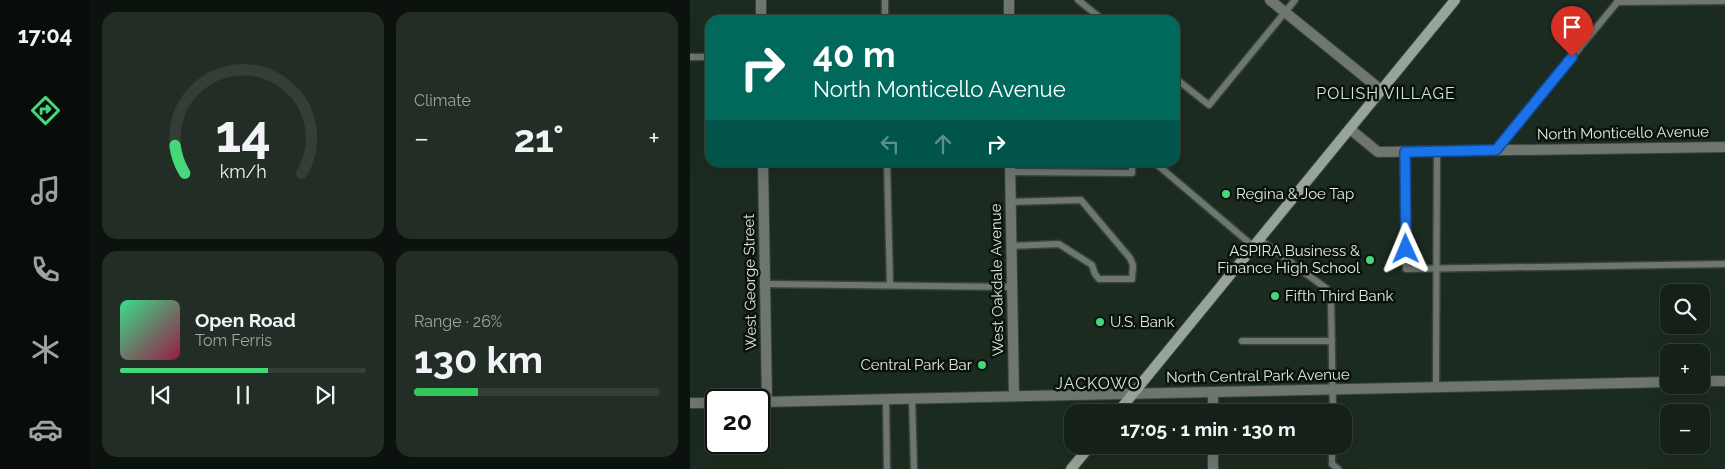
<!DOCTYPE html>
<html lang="en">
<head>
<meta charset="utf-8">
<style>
	:root { --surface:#152018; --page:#222d25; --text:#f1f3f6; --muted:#9da3a2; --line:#343e37; --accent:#45d77a }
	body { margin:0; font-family:Raleway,sans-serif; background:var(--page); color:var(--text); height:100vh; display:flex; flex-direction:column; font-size:19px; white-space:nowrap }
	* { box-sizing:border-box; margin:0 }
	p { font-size:16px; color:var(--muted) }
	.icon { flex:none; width:28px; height:28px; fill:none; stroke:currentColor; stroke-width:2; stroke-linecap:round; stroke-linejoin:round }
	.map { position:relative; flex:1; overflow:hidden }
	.details { display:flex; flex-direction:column; gap:12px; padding:12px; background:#0c120d; width:600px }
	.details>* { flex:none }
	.guide { position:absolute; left:15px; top:15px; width:475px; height:152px; border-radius:15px; box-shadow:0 5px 20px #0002,0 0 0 1px var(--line); background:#00695c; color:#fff; overflow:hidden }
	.fabs { position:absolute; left:970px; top:284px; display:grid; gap:10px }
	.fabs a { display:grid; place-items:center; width:50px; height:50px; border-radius:10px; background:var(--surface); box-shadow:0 5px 20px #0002,0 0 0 1px var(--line); font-size:25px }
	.speed { position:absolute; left:15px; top:389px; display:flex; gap:10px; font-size:25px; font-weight:700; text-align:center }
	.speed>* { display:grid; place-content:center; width:65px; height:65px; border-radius:50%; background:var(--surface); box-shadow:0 5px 20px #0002,0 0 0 1px var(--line); line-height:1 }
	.speed .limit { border:2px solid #111; border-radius:8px; background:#fff; color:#111 }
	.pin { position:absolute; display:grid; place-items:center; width:42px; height:42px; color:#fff; margin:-51px -21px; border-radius:50% 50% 50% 0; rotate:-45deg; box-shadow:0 0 5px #0007 }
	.pin .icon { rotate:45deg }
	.me { position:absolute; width:55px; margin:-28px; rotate:359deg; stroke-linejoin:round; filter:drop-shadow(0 0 4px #0008) }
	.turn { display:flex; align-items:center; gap:18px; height:105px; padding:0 25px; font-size:22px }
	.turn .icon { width:65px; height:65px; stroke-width:2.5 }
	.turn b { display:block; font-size:35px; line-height:42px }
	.lanes { display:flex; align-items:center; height:48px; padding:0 25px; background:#0003; justify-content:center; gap:25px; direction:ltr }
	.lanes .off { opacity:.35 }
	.big { font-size:38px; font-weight:700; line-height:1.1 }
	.details .tile { flex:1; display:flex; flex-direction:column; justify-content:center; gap:8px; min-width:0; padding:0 18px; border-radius:15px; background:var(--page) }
	.details .dial { align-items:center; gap:0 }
	.dial svg { height:130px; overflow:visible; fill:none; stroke:var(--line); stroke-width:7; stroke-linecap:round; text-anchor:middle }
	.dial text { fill:var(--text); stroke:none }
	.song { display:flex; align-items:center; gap:15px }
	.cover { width:60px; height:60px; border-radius:8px; background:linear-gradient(135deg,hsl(150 70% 55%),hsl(340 70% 35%)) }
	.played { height:5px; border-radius:2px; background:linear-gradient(90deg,var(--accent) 60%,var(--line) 60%) }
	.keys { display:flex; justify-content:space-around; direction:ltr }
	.heat { display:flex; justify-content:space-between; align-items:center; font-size:28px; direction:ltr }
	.charge { height:8px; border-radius:4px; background:linear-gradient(90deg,#34c759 26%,var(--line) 0) }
	.details .tiles { flex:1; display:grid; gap:12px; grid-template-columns:repeat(2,1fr) }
	.trip { position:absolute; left:374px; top:404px; width:288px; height:50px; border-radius:15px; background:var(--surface); box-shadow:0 5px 20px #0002,0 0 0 1px var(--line); font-weight:700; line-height:50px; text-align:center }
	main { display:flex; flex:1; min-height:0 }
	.menu { display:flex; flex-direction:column; width:90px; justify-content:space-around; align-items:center; background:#080d0a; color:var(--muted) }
	.menu .icon { width:35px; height:35px }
	.menu .selected { color:var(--accent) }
	.menu b { font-size:22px; color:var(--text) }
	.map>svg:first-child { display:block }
</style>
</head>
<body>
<main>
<nav class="menu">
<b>17:04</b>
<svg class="icon selected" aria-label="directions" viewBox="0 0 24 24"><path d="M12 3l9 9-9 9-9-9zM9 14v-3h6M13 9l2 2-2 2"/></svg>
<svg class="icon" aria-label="music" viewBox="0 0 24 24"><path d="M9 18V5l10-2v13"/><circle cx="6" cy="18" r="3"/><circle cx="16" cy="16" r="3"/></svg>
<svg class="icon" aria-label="phone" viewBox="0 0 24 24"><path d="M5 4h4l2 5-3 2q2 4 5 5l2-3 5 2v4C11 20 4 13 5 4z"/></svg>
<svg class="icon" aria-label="climate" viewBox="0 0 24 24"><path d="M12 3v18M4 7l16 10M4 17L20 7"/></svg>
<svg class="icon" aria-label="car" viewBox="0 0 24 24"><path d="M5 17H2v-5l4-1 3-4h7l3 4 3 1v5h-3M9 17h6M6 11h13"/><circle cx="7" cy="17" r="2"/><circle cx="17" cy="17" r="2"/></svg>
</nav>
<section class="details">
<div class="tiles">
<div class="tile dial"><svg viewBox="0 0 100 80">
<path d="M14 69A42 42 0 1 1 86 69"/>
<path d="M14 69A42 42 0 0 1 8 52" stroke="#45d77a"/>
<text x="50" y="56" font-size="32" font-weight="700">14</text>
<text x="50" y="72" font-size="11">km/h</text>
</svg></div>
<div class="tile"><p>Climate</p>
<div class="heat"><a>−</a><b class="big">21°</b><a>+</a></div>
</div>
<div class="tile">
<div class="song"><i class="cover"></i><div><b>Open Road</b><p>Tom Ferris</p></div></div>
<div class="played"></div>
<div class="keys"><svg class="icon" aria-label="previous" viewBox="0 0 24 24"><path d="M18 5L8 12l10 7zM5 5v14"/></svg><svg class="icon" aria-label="pause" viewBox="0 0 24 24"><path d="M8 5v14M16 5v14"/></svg><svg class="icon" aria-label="next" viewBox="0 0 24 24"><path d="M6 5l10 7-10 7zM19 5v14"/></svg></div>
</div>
<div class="tile"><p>Range · 26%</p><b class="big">130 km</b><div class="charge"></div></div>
</div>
</section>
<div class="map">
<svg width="1035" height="469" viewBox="0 0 1035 469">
	<rect width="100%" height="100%" fill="#1c2b20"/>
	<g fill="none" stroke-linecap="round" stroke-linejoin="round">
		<g stroke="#37463b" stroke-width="9">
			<g id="service">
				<path d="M195,0V20"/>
				<path d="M388,0L413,20"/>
				<path d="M927,2L1035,1"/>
				<path d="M0,57H20"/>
				<path d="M485,78L519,105L605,0"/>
				<path d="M806,150L929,0"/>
				<path d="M715,152L716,269L1035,264"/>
				<path d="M197,162L200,285"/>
				<path d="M464,162L563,246"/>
				<path d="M320,172L442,173V162"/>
				<path d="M321,202L391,200L440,258L443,265L442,279H409L405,274L402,265L369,244L322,246"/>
				<path d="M569,239L637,289L641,301L643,412"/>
				<path d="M75,284L322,287"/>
				<path d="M552,341H642"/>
				<path d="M746,387L747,152"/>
				<path d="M222,398L224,469"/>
				<path d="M196,399L197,469"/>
				<path d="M642,445V464L648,469"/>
			</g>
		</g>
		<g stroke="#37463b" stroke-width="12">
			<g id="minor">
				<path d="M71,0V20"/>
				<path d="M319,0V20"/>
				<path d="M580,0L691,90"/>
				<path d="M660,129L688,152L1035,147"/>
				<path d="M73,162L77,402"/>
				<path d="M320,162L324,396"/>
				<path d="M523,392V412"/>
				<path d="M523,445V469"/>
			</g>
		</g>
		<g stroke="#37463b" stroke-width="12">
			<g id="tertiary">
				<path d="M1011,381H1035"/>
				<path d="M69,402L979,382"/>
				<path d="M0,403H26"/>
			</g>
		</g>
		<g stroke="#37463b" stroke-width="12">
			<g id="secondary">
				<path d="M428,412L765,0"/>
				<path d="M381,469L401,445"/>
			</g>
		</g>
		<use href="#service" stroke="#6f7670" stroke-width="6"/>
		<use href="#minor" stroke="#6f7670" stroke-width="10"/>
		<use href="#tertiary" stroke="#6f7670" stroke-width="10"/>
		<use href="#secondary" stroke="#98a49a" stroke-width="10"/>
	</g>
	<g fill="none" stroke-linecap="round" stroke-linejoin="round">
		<g stroke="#114b97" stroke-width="12">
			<path id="route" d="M716,249L715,152L806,150L882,57"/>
		</g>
		<use href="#route" stroke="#1a73e8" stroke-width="9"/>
	</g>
	<g fill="#45d77a" stroke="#0b120d" stroke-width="2">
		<circle cx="536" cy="194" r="5"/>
		<circle cx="680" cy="260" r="5"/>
		<circle cx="585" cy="296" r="5"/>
		<circle cx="410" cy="322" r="5"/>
		<circle cx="292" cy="365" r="5"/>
	</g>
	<g text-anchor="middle" stroke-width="5" stroke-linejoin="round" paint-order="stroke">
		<g font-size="15" fill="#dfe9e1" stroke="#0b120d">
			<text transform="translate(933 133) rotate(-1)" y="5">North Monticello Avenue</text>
			<text transform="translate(307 280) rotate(-91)" y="5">West Oakdale Avenue</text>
			<text transform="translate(60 282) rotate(-91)" y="5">West George Street</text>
			<text transform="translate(568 376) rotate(-1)" y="5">North Central Park Avenue</text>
		</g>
		<g font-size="15" fill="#dfe9e1" stroke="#0b120d" text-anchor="start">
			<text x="546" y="199">Regina &amp; Joe Tap</text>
			<text x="670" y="256" text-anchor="end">ASPIRA Business &amp;<tspan x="670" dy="17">Finance High School</tspan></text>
			<text x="595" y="301">Fifth Third Bank</text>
			<text x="420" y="327">U.S. Bank</text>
			<text x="282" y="370" text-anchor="end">Central Park Bar</text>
		</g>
		<g font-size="16" letter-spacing="1" fill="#d3e6d7" stroke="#0b120d">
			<text x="696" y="99">POLISH VILLAGE</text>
			<text x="408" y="389">JACKOWO</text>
		</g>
	</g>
</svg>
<div class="fabs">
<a><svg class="icon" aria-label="search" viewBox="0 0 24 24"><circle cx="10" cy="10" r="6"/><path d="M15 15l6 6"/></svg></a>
<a>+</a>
<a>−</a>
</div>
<div class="speed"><div class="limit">20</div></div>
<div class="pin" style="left:882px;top:57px;background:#d93025"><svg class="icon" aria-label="arrive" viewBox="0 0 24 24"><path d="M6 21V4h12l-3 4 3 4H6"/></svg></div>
<svg class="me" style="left:716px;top:249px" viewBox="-20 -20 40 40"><path d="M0-17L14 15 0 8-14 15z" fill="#1a73e8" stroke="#fff" stroke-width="4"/></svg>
<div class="trip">17:05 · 1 min · 130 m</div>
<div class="guide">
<div class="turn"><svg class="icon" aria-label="right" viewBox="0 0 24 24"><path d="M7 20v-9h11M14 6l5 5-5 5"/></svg><div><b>40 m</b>North Monticello Avenue</div></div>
<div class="lanes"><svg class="icon off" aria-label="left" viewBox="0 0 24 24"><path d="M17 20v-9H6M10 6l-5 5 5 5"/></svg><svg class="icon off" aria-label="ahead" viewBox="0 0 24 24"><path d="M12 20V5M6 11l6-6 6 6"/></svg><svg class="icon" aria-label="right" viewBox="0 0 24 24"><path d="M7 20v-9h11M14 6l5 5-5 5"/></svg></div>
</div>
</div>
</main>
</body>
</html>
